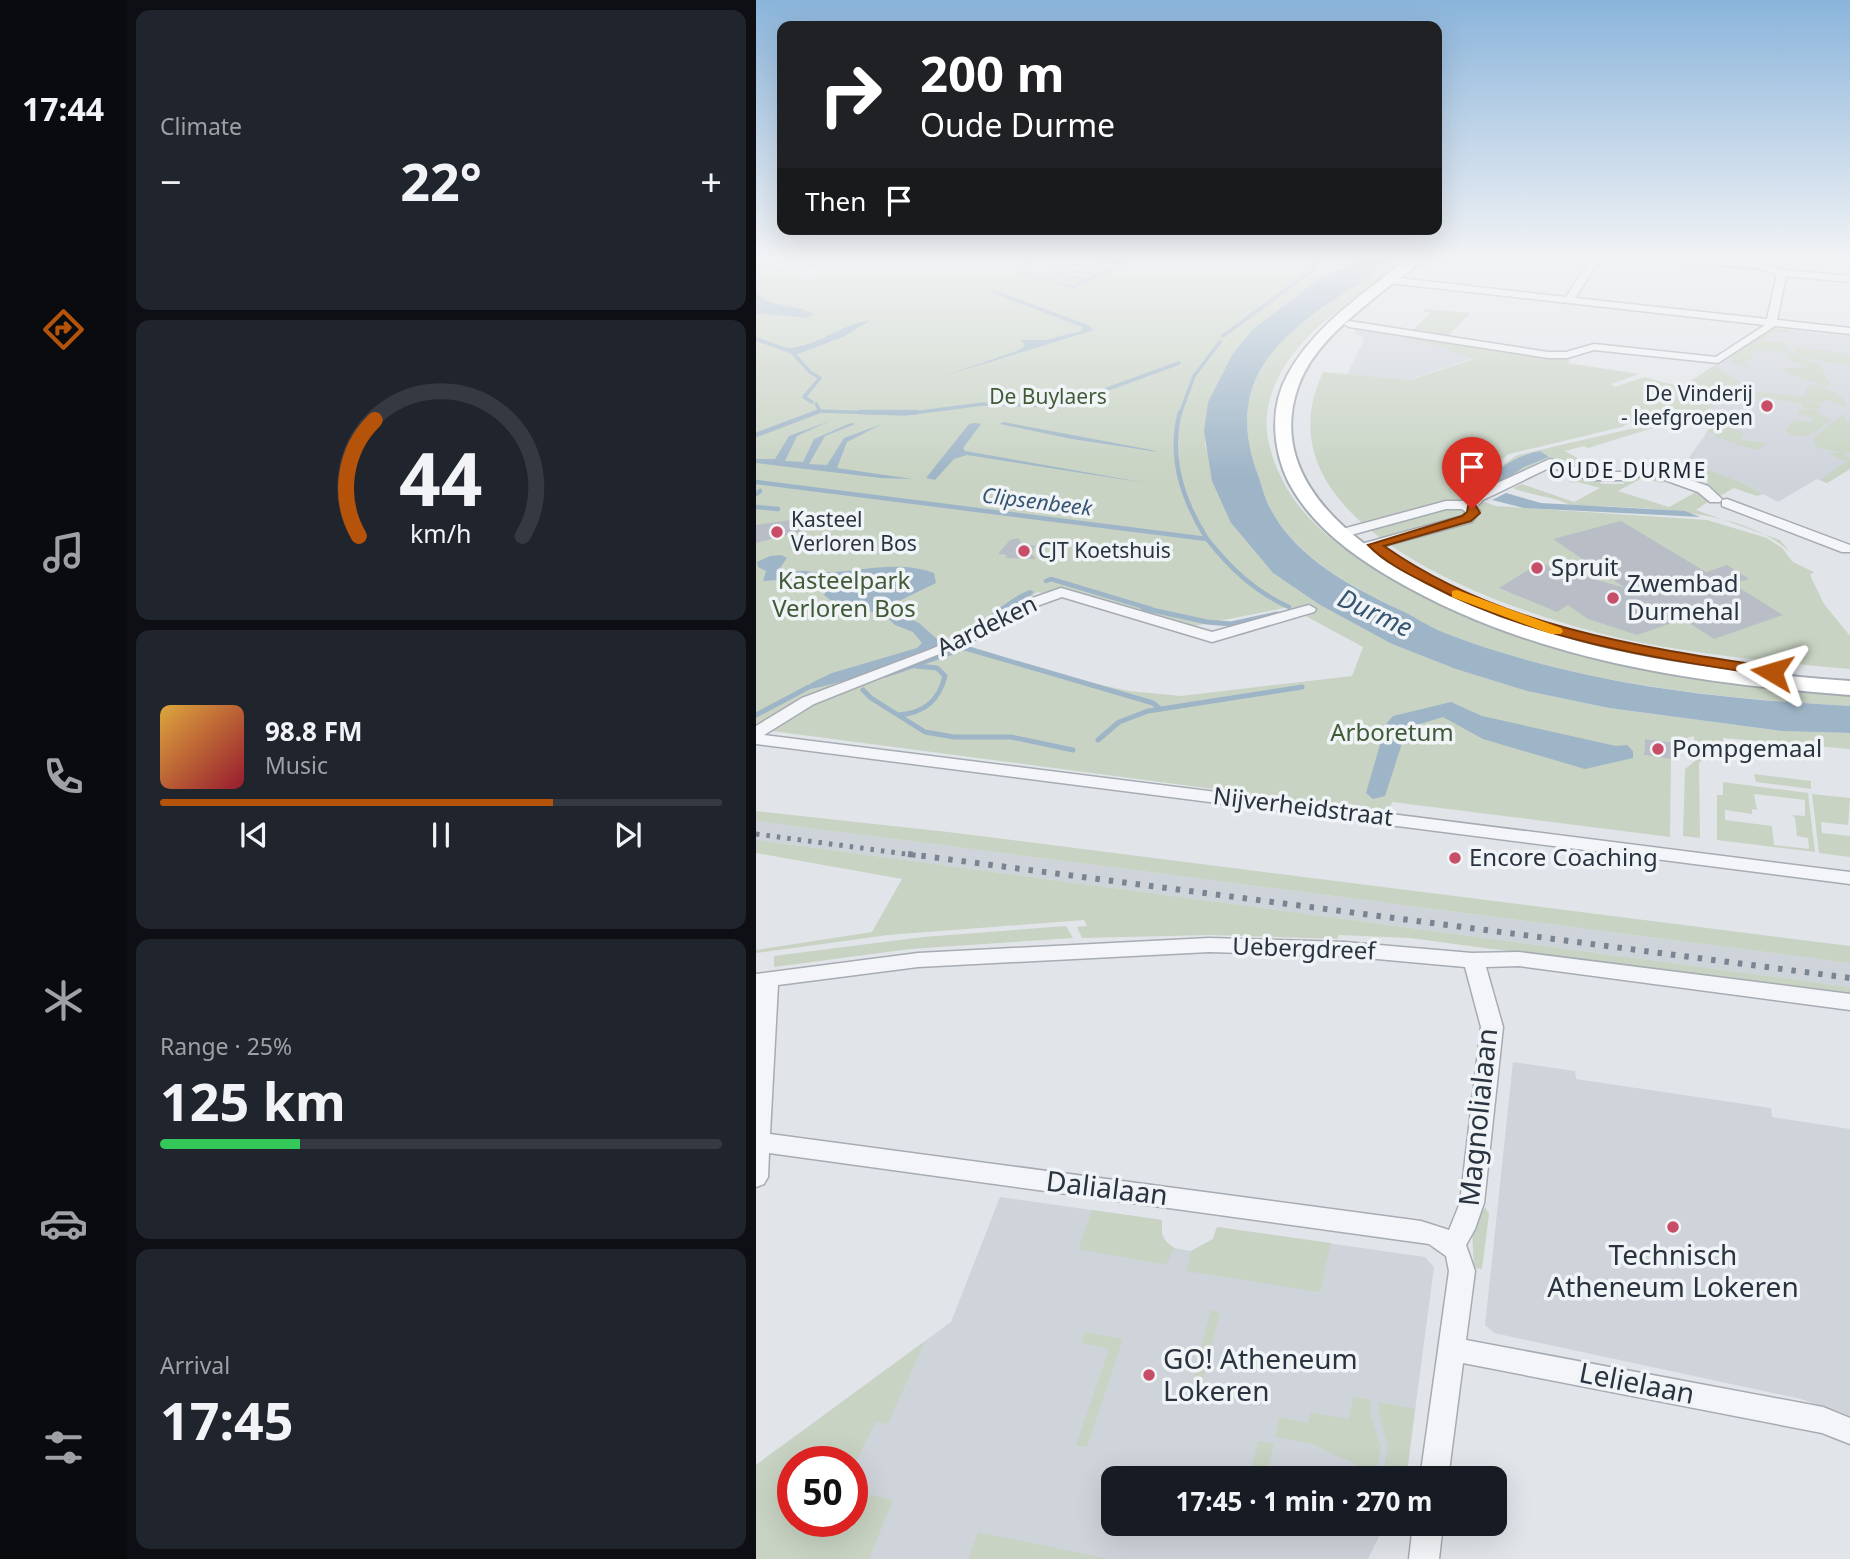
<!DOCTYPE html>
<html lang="en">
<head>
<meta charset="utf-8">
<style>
	:root { --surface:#171b24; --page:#20242c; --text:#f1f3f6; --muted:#9ea1a6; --line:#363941; --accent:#b45309 }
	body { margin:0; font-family:"Noto Sans",sans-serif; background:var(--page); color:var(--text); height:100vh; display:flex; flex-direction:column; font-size:26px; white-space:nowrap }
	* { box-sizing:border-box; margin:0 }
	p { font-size:23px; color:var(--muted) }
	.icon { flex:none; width:38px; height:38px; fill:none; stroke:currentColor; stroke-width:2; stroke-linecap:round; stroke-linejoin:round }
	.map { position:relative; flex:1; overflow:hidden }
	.side { display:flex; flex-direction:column; gap:10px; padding:10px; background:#0d0f14; width:630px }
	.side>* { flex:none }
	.top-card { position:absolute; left:21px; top:21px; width:665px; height:214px; border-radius:14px; box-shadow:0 7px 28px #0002; background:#202124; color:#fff; overflow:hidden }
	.speed { position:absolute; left:21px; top:1446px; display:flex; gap:14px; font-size:35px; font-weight:700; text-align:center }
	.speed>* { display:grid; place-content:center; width:91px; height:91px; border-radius:50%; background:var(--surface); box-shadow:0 7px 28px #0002; line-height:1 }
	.speed .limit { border:10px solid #d22; background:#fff; color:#111 }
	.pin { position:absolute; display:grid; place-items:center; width:60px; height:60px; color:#fff; margin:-72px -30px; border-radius:50% 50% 50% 0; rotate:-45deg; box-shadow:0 0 7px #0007 }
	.pin .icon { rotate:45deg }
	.me { position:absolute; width:77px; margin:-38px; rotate:277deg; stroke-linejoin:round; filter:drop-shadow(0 0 5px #0008) }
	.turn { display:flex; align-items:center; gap:24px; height:147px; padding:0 28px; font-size:32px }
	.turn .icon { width:91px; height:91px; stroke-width:2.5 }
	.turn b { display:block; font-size:49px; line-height:60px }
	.then { display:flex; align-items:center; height:66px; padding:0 28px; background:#0003; gap:14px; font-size:26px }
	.big { font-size:52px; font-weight:700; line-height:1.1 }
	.side .tile { flex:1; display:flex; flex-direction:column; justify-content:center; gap:10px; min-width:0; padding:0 24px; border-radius:14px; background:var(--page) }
	.side .dial { align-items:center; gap:0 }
	.dial svg { height:182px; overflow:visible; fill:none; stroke:var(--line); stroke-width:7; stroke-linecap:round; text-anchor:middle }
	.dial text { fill:var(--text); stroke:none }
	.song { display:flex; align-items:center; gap:21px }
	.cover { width:84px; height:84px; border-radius:10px; background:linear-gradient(135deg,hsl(40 70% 55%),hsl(350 70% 35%)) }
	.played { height:7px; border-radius:4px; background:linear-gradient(90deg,var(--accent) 70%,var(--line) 70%) }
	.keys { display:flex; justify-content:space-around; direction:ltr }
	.heat { display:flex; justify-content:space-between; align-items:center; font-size:38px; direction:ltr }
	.charge { height:10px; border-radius:5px; background:linear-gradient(90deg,#34c759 25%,var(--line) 0) }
	.trip { position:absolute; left:345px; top:1466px; width:406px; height:70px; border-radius:14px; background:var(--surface); box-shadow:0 7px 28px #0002; font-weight:700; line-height:70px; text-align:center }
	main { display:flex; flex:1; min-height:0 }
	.tab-bar { display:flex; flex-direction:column; width:126px; justify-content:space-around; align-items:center; background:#090b0e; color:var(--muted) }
	.tab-bar .icon { width:49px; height:49px }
	.tab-bar .active { color:var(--accent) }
	.tab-bar b { font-size:32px; color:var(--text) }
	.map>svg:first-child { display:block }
</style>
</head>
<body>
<main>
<nav class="tab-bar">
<b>17:44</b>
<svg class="icon active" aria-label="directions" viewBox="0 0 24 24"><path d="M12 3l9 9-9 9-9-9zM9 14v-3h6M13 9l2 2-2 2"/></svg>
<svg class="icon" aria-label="music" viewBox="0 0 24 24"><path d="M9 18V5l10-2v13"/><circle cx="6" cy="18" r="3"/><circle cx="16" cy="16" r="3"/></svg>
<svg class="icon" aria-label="phone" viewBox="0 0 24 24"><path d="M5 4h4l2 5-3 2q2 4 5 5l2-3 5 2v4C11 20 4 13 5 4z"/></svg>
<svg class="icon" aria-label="climate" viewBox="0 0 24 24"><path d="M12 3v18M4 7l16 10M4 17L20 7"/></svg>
<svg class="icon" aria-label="car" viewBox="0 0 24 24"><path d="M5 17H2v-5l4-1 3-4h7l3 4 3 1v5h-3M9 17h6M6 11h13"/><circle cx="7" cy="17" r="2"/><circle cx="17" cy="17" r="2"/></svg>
<svg class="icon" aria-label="filters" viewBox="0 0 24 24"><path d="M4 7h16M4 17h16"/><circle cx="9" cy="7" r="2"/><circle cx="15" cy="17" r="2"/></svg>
</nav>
<section class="side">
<div class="tile"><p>Climate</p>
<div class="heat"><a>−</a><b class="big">22°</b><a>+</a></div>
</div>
<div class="tile dial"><svg viewBox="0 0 100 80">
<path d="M14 69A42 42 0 1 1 86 69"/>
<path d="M14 69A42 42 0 0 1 21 18" stroke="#b45309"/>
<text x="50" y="56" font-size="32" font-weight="700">44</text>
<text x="50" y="72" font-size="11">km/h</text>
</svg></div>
<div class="tile">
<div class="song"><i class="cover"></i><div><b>98.8 FM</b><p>Music</p></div></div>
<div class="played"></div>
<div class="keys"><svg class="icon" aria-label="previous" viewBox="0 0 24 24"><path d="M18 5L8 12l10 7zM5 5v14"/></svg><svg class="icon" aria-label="pause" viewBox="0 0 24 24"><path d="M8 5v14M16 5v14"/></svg><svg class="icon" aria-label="next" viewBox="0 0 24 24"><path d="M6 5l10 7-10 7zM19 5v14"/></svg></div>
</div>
<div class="tile"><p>Range · 25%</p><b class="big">125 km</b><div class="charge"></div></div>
<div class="tile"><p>Arrival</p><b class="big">17:45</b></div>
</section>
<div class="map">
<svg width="1094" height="1559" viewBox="0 0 1094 1559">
	<rect width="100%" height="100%" fill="#e1e5e9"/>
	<g fill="#cfd4db" fill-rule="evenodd">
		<path d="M1017,328L1094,336V469L1071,483L1061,479L1022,502L984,482L944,468L932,459L958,423L929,416L926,387Z"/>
		<path d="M601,330L690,344L718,358L556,412L591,375L607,342V337L598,333Z"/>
		<path d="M0,821L1094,963V987L0,840Z"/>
		<path d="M757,1062L819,1071L820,1079L1015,1108L1016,1117L1094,1129V1417L1045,1399L738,1333L729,1325Z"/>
		<path d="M244,1197L406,1220L405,1231L411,1243L418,1248L435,1251L457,1239L461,1227L669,1257L678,1267L650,1479H357V1524H629L612,1559H0V1465L195,1322ZM37,1461H96V1521H37Z"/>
	</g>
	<g fill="#c8d3c3" fill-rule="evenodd">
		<path d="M0,259L51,279L69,273L33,259H164L183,264L193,259H604L559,282L497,329L476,355L452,402L449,444L475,523L517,573L564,605L636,644L701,669L771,691L853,708L1025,731L1094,733V749L967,738V754L947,759L943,763L944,838L927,836L929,769L939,761L938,736L916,742L889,739L888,755L915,759L914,837L636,802L633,812L0,729ZM281,592L428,628L533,607L607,647L596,676L425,696L373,691L313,678L213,646Z"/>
		<path d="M639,259H650C602,299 535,332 515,396C504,428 515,459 530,487C551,523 583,547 618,569C758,660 931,681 1094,695V706C957,698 818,683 689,633C673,627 658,616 642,609C593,585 543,559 515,510C509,500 506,486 502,475C488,438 485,399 508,364C540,316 594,292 639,259Z"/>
		<path d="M670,309L714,313L691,337L655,331L675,313L667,311Z"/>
		<path d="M1017,328L1035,330L1033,333L1022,332L1011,337L1013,339L999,342L1026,341L1034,348L1028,351H1035L1037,354L1054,360L1051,362L1063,363L1075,385L1071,386L1032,374L1028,368H1045L1042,362H1037L1029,355L1036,354L1026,351H994L997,360H989L993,368L974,362L976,354Z"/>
		<path d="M654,335L814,356L816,357L812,363L883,374L855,384L859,387L888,377L926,387L957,366L965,368V372L982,380V389H963L972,391L971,394L1014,399L982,398L977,404L959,401L951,411L969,415L965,421L975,424L973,426L988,433L984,440L1012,443L1001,450C986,447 974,440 958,437L960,434L953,432L949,435L958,422L933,417L832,448L828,446L809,451L835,466L853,462L859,467V472L834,473L796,462L747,479L767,467L793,457L783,451C755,456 742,471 724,492L736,473L758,457L762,455L887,426L892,422V416L877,407L875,410L881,413L880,419L866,427L753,454L728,472L715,493L723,500L740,506L951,520L1011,538L1026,548L1037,562L1058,572L1054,575L1068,604L1094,636V669C1020,662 945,655 872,640C763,616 493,529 567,372L654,380L718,359L669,342L642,336Z"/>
		<path d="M1045,346L1060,352L1066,349L1094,356V365C1084,364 1047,362 1038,349Z"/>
		<path d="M1058,384C1071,390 1088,392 1090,407L1071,400L1062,404L1065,409L1048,408L1045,407L1047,404L991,394L992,391L1049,397L1050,388Z"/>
		<path d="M1044,409L1064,410L1062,414L1075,419C1061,431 1048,445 1029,431L1037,420L1054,422L1057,418L1041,414Z"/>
		<path d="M1086,415L1091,419L1088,421L1094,422V453H1088L1094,459V469L1071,483L1064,480L1090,462L1073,453H1085L1060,447L1057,438Z"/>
		<path d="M939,465L984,482L1007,494L1001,496L978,488L962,497L957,489L948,485L953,482L921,470L915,472L911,470Z"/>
		<path d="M888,473H894L912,479L906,483L886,478L862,491L913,507L940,492L918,483L943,491L946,496L955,500L940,510L1024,540L1034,552C985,506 877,508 814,505C796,496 776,496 757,488L766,484L818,502L844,488L822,482L812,483L827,477L842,479L845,484H868L867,480H875Z"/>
		<path d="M998,774L1055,781V789L1000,782Z"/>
		<path d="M967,782L1052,793L1059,852L961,840V795H967ZM998,794L1049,800V816L1036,815L1039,818L1041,836L1052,838L1053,849L1018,845L1016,826L969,820V810L996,814V809L1001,810Z"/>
		<path d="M1056,794L1094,798L1092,825L1065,822L1066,833L1094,836V857L1063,853Z"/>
		<path d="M0,811L192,832L1094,946V963L61,829L0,821Z"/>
		<path d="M0,840L1094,987V997L654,938L583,935L581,939L455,935L326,938L321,927L331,926L328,920L132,935L0,953V950L116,932L146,879L0,853Z"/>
		<path d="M310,926L317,938L154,949L18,967V956L167,937Z"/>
		<path d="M729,1207L733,1214L726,1269L718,1268L716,1230Z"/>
		<path d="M336,1210L406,1220V1238L418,1248L410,1265L322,1249Z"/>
		<path d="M461,1227L575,1243L564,1292L430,1271L435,1251L457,1239Z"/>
		<path d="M455,1310L464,1312L445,1389L435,1387Z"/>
		<path d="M329,1332L367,1339L331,1447L320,1445L353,1349L325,1343Z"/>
		<path d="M169,1341L132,1424L120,1422L96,1470V1461H37V1521H96V1491L137,1500L113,1559H0V1465Z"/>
		<path d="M597,1396L615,1400L614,1412L625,1448L619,1479H591L599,1464L556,1444L519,1437L523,1417L552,1423L555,1412L593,1419Z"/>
		<path d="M623,1402L659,1409L650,1479H626L632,1447L622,1411Z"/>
		<path d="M502,1441L518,1444L510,1479H493Z"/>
		<path d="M222,1532L354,1559H212Z"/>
	</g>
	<g fill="#9eb5c7">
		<path d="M277,259H281L269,267L267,272L313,285H321L325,281L323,279L279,272L330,278L339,275L280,266L341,273L350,270L285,261L353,269L362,265L319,259L375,263L317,288L263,272Z"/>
		<path d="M604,259H639C594,293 541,315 508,364C485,399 488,438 502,475C506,486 509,500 515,510C542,559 594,586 642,609C658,616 673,627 689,633C818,683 957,699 1094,706V733L1025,731L853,708L771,691L700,669L636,644L564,605L517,573L475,523L456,481L448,431L452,402L476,355L497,329L559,282Z"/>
		<path d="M238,290L332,325L338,330L188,376L261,351L269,346L265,340H289L325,331L326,327L234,292Z"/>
		<path d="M0,292C13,309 40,303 58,314L51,318L0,313Z"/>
		<path d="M115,320L87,337L39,355L26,348C59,350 83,324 115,320Z"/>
		<path d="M74,421L41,436L29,461L47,462L58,439L95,423L99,424L69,436L53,464L71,465L88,438L126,424L91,442L81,468L156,479L125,478L0,463V459H19L33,436Z"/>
		<path d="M247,422L396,450L402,452L316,439L244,424Z"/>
		<path d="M219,423L225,424L207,448L209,451L390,483L211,455L198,459L179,480L170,478L213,424Z"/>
		<path d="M784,451L793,457L768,467L748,480L725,491C740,469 757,456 784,451Z"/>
		<path d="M750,493L785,503L929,511L944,517L768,508L736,500Z"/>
		<path d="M25,555L31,558L24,568C33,575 39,570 49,571C92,577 136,557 178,573L180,583L145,600L142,610L145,615L163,623L182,640C219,636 242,602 274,590L278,592C236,636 109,679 49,690L55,683L76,673L161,648L166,643L157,632L139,625L126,613L109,611L101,613L84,608L68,595L72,588L68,583L36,579L7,581L10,571L2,567L1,562L14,556Z"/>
		<path d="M695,702L726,716L860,746L871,745L877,751V758L829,769L727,739L687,717L651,728L629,796L617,799L610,793L630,724L637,716Z"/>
	</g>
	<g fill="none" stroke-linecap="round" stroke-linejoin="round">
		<g stroke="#9eb5c7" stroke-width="3.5">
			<path d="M467,336L554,272L562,261L555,259"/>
			<path d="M0,339L36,352L54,372L64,378L48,397L56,402"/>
			<path d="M64,411L149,414L227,404L305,406L423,363"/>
			<path d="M57,414L64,411L60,404"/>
			<path d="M424,414L438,376L464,342"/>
		</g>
		<g stroke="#9eb5c7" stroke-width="4.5">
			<path d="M104,412H161"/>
			<path d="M424,412C412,457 427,501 451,539"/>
			<path d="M0,435L61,412"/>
			<path d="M0,482L451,539C475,569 498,591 533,607"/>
			<path d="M0,494L4,491"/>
			<path d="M0,507L22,509"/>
			<path d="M290,581L295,579L395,609"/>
		</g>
		<g stroke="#9eb5c7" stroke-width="5">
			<path d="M387,608L451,622L475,624L521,614"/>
			<path d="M130,675L209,648L397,703L404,709"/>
			<path d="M107,690L115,698L169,732L198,737H255L317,750"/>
			<path d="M0,715L53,687"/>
			<path d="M143,715C168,713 183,701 189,676L181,668L160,666"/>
			<path d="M342,740L363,722L392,711L546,687"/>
		</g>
	</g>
	<g fill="#b9bec6">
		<path d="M41,519L50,530L0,543V525Z"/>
		<path d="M865,521L950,572L971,565L993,579L977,584L1027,615L958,639L927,619L881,635L832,619L812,605L801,612L743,588L783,563L869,588L797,539Z"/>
		<path d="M262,538L267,544L280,546L274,552L280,559L249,558L251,555L242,554L254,540Z"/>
		<path d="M889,739L916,742L915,759L888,755Z"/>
	</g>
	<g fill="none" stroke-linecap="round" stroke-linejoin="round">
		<g stroke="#a6acb3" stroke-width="3">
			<g id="minor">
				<path d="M835,259H844L819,298L1011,319L1021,274L1002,268L914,262L909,259L997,262L996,259H1004L1007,263L1027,270L1094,276V282L1030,276L1021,320L1094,328V334L1019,326L962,363L838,350L811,358H792L593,327L588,324L593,321L792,352H810L838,344L960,357L1009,325L633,283L628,280L633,277L810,297Z"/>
				<path d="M794,459L834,472H867L893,466L952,486L966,499L964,502H954L942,492L892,474L867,480H833L795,467L727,500L720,507L724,511L716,522L603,553L598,552V546L706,516L710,512L706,509H690L584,538L577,534L579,531L690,501H711L717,494Z"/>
				<path d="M971,499L1094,545V552H1086L966,506V500Z"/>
				<path d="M305,588L456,632L553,605L560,609L558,612L456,642L306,597L278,607L241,631L58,704L8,735L1094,872V884L0,744V726L46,698L173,650L231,625L268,601Z"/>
				<path d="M453,938L588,942L716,953L763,952L1094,994V1010L763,966L730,967L747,1027L728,1203L719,1229L710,1245L719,1271L710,1340L1067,1407L1094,1418V1444L1066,1433L707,1363L692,1479H664L693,1271L690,1256L673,1244L13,1153L12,1177L8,1184L0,1187V974L162,953ZM453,952L588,956L709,967L725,1027L704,1203L693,1230L665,1221L14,1134L22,985L162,967Z"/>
				<path d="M657,1524H687L683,1559H653Z"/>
			</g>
		</g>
		<g stroke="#a6acb3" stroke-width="4">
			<path id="secondary" d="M651,259H665C657,270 644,278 633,286C599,314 557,344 542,387C490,535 748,625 853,649C932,667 1013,675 1094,681V695C936,683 776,660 637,579C596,555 556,526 533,483C517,451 513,409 531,376C558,325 608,294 651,259Z"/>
		</g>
		<use href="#minor" fill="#f4f5f8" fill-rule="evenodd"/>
		<use href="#secondary" fill="#fff" fill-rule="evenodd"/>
		<path stroke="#7b8592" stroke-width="5" stroke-dasharray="3.5 7" stroke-linecap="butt" d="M0,834L165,856"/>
		<path stroke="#7b8592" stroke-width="6" stroke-dasharray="4.5 9" stroke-linecap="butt" d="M152,854L1094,978"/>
	</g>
	<linearGradient id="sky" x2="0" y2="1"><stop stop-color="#8ab4db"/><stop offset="0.54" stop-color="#f2f3f5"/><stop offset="1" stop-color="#f2f3f5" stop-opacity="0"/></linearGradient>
	<rect width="1094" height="477" fill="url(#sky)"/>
	<path fill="#b45309" stroke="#753606" stroke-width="2" d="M716,505L720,506L724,513L715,521L628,546C742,626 881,647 1016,667L1023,672L1016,676C898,658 777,640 670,583C650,573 627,561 612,545L706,516L711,512L712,506Z"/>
	<path fill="#f59e0b" d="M701,590L805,628L807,631L805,634H795L696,597V591Z"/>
	<g fill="#c84d67" stroke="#f1f4f7" stroke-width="2.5">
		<circle cx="1011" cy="406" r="7"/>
		<circle cx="21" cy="532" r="7"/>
		<circle cx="268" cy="551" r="7"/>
		<circle cx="781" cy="568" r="7"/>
		<circle cx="857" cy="598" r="7"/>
		<circle cx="902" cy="749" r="7"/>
		<circle cx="699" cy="858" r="7"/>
		<circle cx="917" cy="1227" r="7"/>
		<circle cx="393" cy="1375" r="7"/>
	</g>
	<g text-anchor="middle" stroke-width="7" stroke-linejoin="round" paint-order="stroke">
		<g font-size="21" fill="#2a3440" stroke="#f1f4f7" text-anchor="start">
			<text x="997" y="401" text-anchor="end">De Vinderij<tspan x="997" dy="24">- leefgroepen</tspan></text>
			<text x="35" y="527">Kasteel<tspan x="35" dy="24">Verloren Bos</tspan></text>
			<text x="282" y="558">CJT Koetshuis</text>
		</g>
		<g font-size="21" fill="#415b38" stroke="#f1f4f7">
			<text x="292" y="404">De Buylaers</text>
		</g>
		<g font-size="21" letter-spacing="2" fill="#1c2531" stroke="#f1f4f7">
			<text x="872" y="478">OUDE DURME</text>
		</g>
		<g font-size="21" font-style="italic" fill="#365572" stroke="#f1f4f7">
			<text transform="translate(281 502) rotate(7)" y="7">Clipsenbeek</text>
		</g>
		<g font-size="24" fill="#2a3440" stroke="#f1f4f7" text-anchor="start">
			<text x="795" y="576">Spruit</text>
			<text x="871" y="592">Zwembad<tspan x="871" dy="28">Durmehal</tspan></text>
			<text x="916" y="757">Pompgemaal</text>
			<text x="713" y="866">Encore Coaching</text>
		</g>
		<g font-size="24" fill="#415b38" stroke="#f1f4f7">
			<text x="88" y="589">Kasteelpark<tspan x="88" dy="28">Verloren Bos</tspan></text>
			<text x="636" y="741">Arboretum</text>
		</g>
		<g font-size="24" fill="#2a3440" stroke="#f1f4f7">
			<text transform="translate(231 626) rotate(-26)" y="8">Aardeken</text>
			<text transform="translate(547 807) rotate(7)" y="8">Nijverheidstraat</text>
			<text transform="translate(548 949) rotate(2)" y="8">Uebergdreef</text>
		</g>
		<g font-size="26" font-style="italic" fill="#365572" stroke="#f1f4f7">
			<text transform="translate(619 613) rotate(25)" y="9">Durme</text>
		</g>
		<g font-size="28" fill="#2a3440" stroke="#f1f4f7">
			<text transform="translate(722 1117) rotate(-84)" y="10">Magnolialaan</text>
			<text transform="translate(351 1188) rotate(7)" y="10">Dalialaan</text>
			<text transform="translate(881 1383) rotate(11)" y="10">Lelielaan</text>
		</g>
		<g font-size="28" fill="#2a3440" stroke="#f1f4f7">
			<text x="917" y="1265">Technisch<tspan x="917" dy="32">Atheneum Lokeren</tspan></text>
			<text x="407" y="1369" text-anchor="start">GO! Atheneum<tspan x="407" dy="32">Lokeren</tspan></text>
		</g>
	</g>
</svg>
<div class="speed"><div class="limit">50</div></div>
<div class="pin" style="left:716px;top:509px;background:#d93025"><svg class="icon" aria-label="arrive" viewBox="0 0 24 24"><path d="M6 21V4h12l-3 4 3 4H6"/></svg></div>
<svg class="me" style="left:1016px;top:672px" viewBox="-20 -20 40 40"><path d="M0-17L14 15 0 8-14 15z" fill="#b45309" stroke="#fff" stroke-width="4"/></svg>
<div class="trip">17:45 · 1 min · 270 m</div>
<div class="top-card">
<div class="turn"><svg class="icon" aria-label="right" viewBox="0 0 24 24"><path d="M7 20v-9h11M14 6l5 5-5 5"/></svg><div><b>200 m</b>Oude Durme</div></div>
<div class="then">Then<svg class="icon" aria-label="arrive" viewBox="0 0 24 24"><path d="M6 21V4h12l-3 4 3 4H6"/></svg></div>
</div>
</div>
</main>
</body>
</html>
